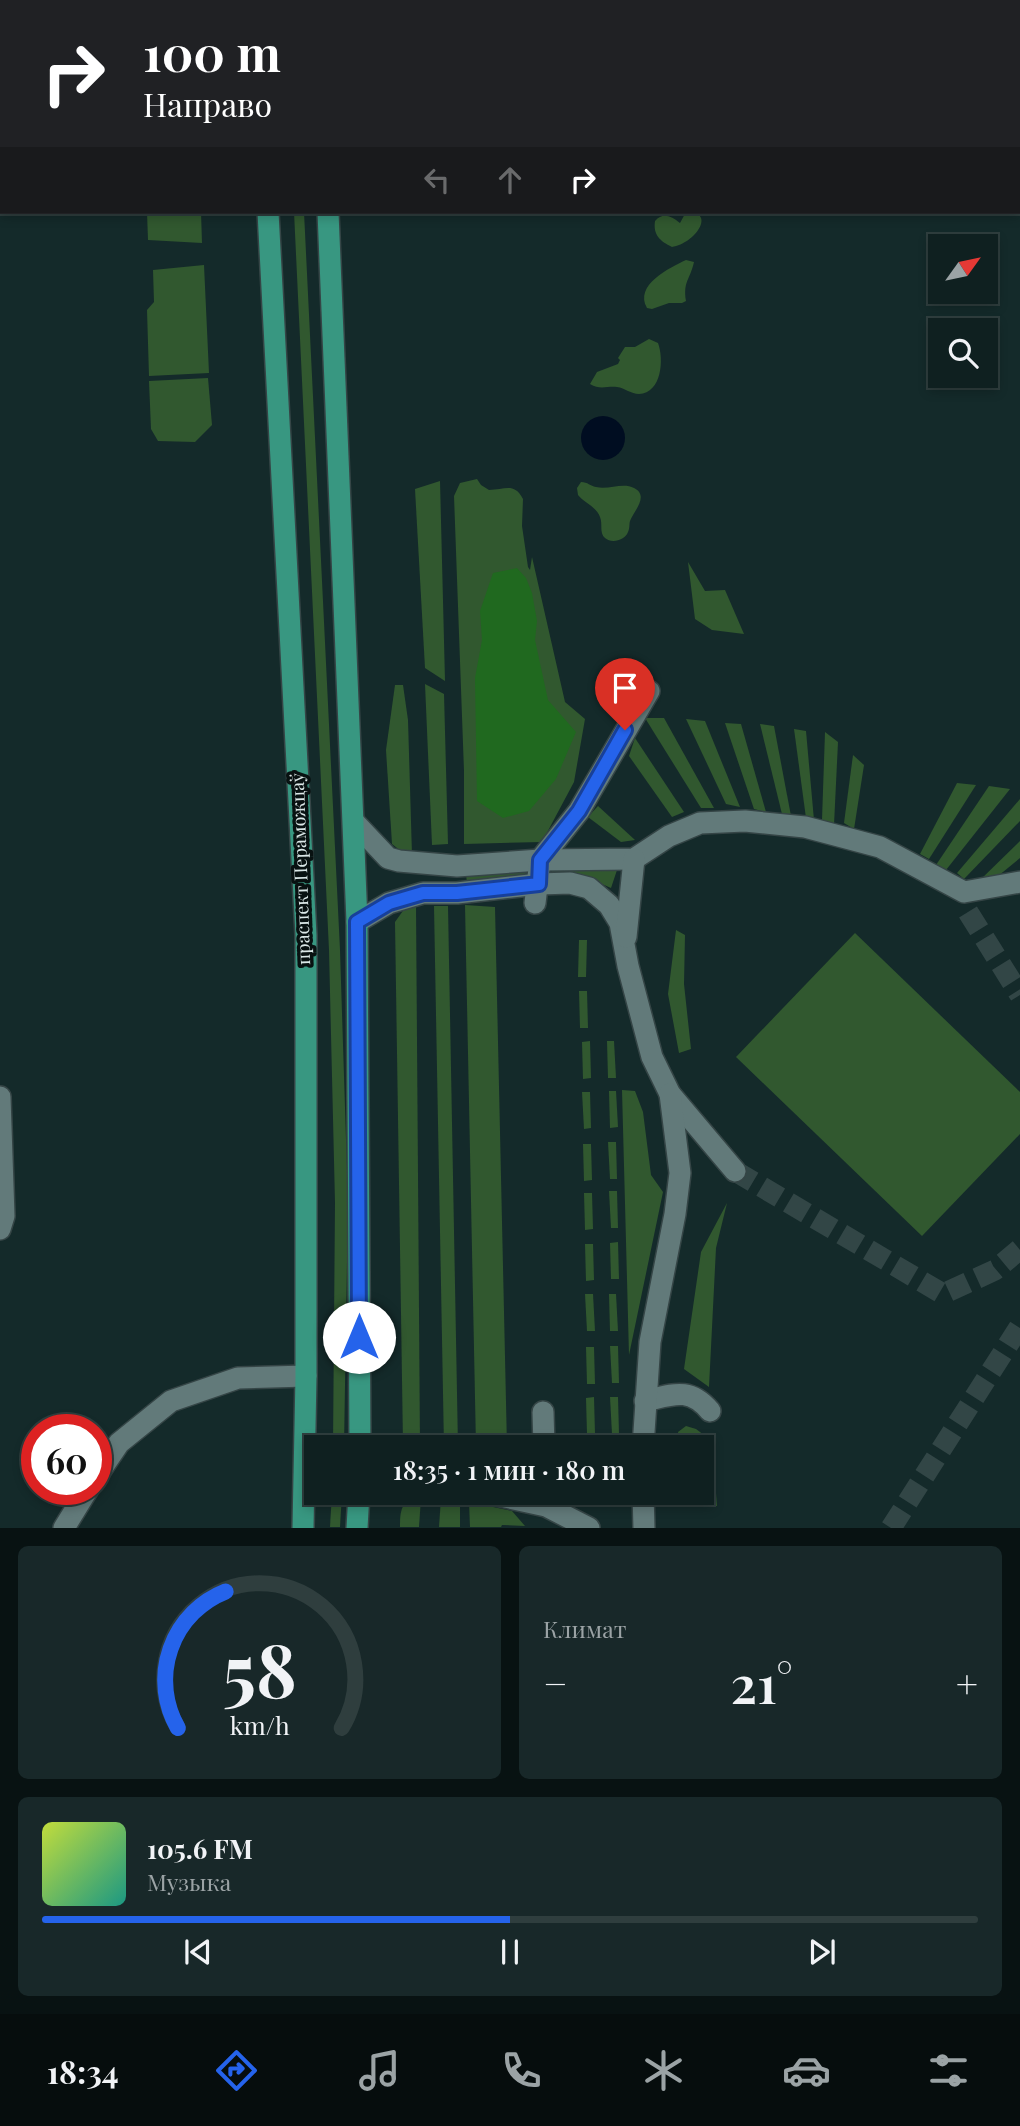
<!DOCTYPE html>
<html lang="ru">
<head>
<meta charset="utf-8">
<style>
	:root { --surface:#0f2020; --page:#182829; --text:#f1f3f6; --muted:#9ba3a5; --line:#2f3e3e; --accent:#2563eb }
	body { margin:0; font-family:"Playfair Display",serif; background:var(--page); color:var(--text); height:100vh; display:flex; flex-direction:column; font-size:26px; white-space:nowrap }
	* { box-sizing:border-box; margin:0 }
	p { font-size:23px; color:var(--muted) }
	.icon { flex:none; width:38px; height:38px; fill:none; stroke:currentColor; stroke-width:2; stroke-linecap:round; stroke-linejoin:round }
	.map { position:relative; height:1528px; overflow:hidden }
	.side { display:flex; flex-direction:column; gap:18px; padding:18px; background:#081212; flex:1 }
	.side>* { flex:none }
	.top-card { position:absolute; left:0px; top:0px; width:1020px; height:214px; box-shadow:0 4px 10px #0003,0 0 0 2px var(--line); background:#202124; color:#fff; overflow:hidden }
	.needle { width:46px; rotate:57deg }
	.tools { position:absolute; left:928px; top:234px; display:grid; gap:14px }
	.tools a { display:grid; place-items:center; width:70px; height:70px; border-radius:0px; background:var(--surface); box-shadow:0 4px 10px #0003,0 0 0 2px var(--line); font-size:35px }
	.speed { position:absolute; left:21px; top:1414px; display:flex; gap:14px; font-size:35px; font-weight:700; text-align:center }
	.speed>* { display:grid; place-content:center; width:91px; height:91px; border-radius:50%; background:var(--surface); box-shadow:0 4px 10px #0003,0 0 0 2px var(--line); line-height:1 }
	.speed .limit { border:10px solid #d22; background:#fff; color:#111 }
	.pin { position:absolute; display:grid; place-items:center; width:60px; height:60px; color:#fff; margin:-72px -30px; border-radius:50% 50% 50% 0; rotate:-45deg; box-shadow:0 0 7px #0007 }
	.pin .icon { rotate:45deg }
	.me { position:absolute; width:77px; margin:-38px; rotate:0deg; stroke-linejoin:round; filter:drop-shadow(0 0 5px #0008) }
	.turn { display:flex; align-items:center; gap:24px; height:147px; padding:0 28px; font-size:32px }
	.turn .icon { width:91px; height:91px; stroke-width:2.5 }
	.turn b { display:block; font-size:49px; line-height:60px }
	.lanes { display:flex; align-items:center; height:66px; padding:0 28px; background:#0003; justify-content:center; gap:35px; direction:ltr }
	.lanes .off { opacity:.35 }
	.big { font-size:52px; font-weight:600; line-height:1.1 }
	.side .tile { flex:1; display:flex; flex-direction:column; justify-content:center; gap:10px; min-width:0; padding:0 24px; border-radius:10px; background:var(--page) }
	.side .dial { align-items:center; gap:0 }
	.dial svg { height:182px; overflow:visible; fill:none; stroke:var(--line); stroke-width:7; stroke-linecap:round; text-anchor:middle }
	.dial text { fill:var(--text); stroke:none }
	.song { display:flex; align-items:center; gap:21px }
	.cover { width:84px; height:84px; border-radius:10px; background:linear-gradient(135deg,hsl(70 70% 55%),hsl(170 70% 35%)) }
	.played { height:7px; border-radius:4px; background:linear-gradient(90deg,var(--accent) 50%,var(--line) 50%) }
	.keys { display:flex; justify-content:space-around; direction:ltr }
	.heat { display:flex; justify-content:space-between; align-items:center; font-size:38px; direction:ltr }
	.side .tiles { flex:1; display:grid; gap:18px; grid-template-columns:1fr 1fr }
	.tile:last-child { grid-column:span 2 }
	.trip { position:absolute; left:304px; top:1435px; width:410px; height:70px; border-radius:0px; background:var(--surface); box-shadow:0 4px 10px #0003,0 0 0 2px var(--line); font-weight:600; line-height:70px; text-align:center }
	.menu { display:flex; height:112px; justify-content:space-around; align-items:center; background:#060d0d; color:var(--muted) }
	.menu .icon { width:49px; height:49px }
	.menu .current { color:var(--accent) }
	.menu b { font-size:32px; color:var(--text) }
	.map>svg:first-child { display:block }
</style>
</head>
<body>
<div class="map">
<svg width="1020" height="1528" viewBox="0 0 1020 1528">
	<rect width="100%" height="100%" fill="#142a2a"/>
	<g fill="#31582f">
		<rect x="395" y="0" width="117" height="2"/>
		<path d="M579,0H1020V102L1018,2Z"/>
		<path d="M147,212H201L202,243L148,240Z"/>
		<path d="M294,212H304L340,950L348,1202L344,1447H333L335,1203L329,950Z"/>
		<path d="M686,212C717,211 696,243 672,247C660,241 653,235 655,221C663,212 671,216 680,223Z"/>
		<path d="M686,260L694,262C690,280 683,281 686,301L682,303H669L652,309L647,308C634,285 669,268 686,260Z"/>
		<path d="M204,265L209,373L149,376L147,310L154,302L153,270Z"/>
		<path d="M649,339L658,343C664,359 662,393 639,394C631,394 625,388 617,387C606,386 600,390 590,384L597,372L618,364L620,360L618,358L625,347H635Z"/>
		<path d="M208,378L212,425L195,442L158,441L151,429L149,381Z"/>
		<path d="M477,479L481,485L489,490C505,490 514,482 523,499L522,526L528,567L530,570L532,557L565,702L585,719L574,782L542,842L464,844V771L454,496L460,483Z"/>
		<path d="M440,481L445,681L425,668L415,489Z"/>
		<path d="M581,482C588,482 590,486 596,487C609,490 623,482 634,488C650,496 633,512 630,521C629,524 630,528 628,532C625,540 612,544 605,538C599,533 603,524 600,517C596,506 584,503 578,495L577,488Z"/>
		<path d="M688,562L705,591L725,590L744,634L712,630L695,619Z"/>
		<path d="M425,684L444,694L448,844L432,845Z"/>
		<path d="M395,685H403L408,720L412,855L402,852L392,844L386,750Z"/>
		<path d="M645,718H664L714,808H701Z"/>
		<path d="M686,719L705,721L740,807L726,804Z"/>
		<path d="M725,723L741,724L766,812L754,809Z"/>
		<path d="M760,724L774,726L791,816L782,814Z"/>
		<path d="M794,729L806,731L814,820L806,818Z"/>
		<path d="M825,732L838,742L834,825L822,820Z"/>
		<path d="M635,738L684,812L672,817L629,756Z"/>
		<path d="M853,755L864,765L854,829L844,823Z"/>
		<path d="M957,783L976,785L929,859L920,854Z"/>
		<path d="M989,786L1010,789L946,870L936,865Z"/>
		<path d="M1020,799V821L964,879L957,873Z"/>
		<path d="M598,806L635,840L621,842L588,817Z"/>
		<path d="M1020,841V858L992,881L977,883Z"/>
		<path d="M552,867H618L611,888L581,875L552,873Z"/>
		<path d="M526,870L525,880L467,882L466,875Z"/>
		<path d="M416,905L420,1447H405L403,1444L395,922L405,908Z"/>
		<path d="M465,905L495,907L507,1447H476Z"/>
		<path d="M434,906H448L458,1447H444Z"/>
		<path d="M676,930L685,935L684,984L691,1049L679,1053L668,994Z"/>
		<path d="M855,933L1020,1092V1134L922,1236L736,1057Z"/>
		<path d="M579,940H587L586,977H578Z"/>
		<path d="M579,991H587L588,1028H580Z"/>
		<path d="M590,1041L591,1078L583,1079L582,1042Z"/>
		<path d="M607,1041H614L616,1078H608Z"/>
		<path d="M622,1090L635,1091L643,1112L651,1175L663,1192L629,1355Z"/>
		<path d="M609,1091H616L618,1127L610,1128Z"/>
		<path d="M582,1092H590L591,1128L584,1129Z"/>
		<path d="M608,1142H616L617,1179H610Z"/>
		<path d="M583,1144H591L592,1180L584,1181Z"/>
		<path d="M609,1191H617L618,1228H611Z"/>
		<path d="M584,1193H592L593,1229L585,1230Z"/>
		<path d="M727,1203L716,1248L709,1387L684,1369L701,1252Z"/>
		<path d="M618,1242L619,1279H611L610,1243Z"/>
		<path d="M585,1244H593L594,1280L586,1281Z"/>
		<path d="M585,1294H593L595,1331H587Z"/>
		<path d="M609,1294H616L618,1331H610Z"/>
		<path d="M610,1346H618L619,1383H612Z"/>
		<path d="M586,1347H594L595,1384H587Z"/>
		<path d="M594,1397L595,1434H587L586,1398Z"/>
		<path d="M610,1397H618L619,1434H612Z"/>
		<path d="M686,1426L696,1429L712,1441L717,1506H685L684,1493H702V1447H680L678,1432Z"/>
		<path d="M332,1493H342L340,1527H330Z"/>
		<path d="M412,1498H421L419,1527H400C400,1515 400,1504 412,1498Z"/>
		<path d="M441,1498L460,1502V1527H439Z"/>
		<path d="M469,1502L512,1511L525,1526L502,1525L501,1527H470Z"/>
	</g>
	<path fill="#20691f" d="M517,568L526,578L532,593L537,621L535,640L548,700L576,732L556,779L529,811L503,818L477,801L475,678L482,640L480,611L493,573Z"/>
	<circle fill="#000d21" cx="603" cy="438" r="22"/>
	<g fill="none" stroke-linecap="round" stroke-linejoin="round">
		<g stroke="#324646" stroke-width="21" stroke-dasharray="21 10" stroke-linecap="butt">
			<path d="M968,912L1020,995"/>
			<path d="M735,1171L943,1294L995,1270L1020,1249"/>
			<path d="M891,1528L1020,1326"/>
		</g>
		<g stroke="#354546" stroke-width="24">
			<g id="minor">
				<path d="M528,2V0"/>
				<path d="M1018,123H1020"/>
				<path d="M0,140H2"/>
				<path d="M354,822L388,858L399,861L457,866L540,860L634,859L669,836L700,823L745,821L805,827L880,847L964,892L1020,882"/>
				<path d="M535,903L540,860L579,811L649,691"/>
				<path d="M357,922L389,903L423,893H457L539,884L570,883L589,888L609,905L620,923L628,966L652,1057L670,1094L735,1171"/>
				<path d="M626,937L634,859"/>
				<path d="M0,1097L4,1216L0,1229"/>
				<path d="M645,1401C672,1395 689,1386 710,1411"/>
				<path d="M543,1412L544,1447"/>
				<path d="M643,1447L650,1342L675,1214L680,1173L670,1094"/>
				<path d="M96,1477L119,1443L171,1401L238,1378L306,1376"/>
				<path d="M487,1493L546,1506L589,1528"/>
				<path d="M643,1493L644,1528"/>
				<path d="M64,1528L88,1489"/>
			</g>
		</g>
		<g stroke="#354546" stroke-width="24">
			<g id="major">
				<path d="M259,0V2"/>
				<path d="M321,0V2"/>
				<path d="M268,212L306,935V1376L303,1528"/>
				<path d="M328,212L357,922L360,1447"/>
				<path d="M357,1528L359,1493"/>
			</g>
		</g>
		<use href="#minor" stroke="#627a7a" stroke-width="21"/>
		<use href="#major" stroke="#389781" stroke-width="21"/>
	</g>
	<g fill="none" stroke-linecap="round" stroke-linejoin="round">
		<g stroke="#184099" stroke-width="18">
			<path id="route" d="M359,1337L357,922L389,903L423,893H457L539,884L540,860L579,811L625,730"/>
		</g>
		<use href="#route" stroke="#2563eb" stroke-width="12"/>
	</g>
	<g text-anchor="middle" stroke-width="7" stroke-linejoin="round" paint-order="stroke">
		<g font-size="18" fill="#dbe8e8" stroke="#081111">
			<text transform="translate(301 869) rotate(-92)" y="6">праспект Пераможцаў</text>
		</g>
	</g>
</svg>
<div class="tools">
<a><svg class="needle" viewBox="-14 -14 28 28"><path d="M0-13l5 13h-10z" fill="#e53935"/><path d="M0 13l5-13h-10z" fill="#9ba3a5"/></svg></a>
<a><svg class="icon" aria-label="search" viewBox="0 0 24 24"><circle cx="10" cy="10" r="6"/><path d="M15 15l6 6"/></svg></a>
</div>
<div class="speed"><div class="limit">60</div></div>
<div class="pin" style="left:625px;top:730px;background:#d93025"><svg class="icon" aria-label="arrive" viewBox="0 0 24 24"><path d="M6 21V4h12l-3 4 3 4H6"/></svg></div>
<svg class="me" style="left:359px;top:1337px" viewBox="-20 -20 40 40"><circle r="19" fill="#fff"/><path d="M0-13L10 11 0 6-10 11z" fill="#2563eb"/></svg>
<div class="trip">18:35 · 1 мин · 180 m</div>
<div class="top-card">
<div class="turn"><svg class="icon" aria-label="right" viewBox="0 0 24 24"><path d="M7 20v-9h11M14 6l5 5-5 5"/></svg><div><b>100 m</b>Направо</div></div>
<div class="lanes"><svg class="icon off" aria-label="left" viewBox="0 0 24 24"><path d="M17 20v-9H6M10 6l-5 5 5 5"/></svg><svg class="icon off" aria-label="ahead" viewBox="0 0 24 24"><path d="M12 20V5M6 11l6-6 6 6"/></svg><svg class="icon" aria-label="right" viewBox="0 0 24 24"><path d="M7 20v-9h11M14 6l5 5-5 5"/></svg></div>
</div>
</div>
<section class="side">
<div class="tiles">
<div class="tile dial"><svg viewBox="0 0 100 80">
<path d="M14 69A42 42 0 1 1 86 69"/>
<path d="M14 69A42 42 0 0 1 35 9" stroke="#2563eb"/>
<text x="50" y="56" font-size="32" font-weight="700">58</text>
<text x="50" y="72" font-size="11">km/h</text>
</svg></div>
<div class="tile"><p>Климат</p>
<div class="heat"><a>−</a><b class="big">21°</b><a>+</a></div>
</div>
<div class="tile">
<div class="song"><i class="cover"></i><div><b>105.6 FM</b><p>Музыка</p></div></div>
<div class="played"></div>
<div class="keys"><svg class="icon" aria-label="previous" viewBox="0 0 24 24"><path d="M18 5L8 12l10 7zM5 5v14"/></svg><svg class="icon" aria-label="pause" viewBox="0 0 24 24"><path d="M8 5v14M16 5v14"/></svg><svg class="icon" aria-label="next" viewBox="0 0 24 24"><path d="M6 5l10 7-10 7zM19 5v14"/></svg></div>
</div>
</div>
</section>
<nav class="menu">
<b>18:34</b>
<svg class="icon current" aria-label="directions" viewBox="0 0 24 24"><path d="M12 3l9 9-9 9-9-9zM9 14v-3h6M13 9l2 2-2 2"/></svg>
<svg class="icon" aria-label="music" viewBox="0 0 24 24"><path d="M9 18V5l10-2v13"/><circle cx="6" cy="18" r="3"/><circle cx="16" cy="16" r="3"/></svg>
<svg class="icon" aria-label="phone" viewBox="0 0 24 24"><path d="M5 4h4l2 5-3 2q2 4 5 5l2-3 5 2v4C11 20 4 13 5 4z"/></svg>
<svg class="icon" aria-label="climate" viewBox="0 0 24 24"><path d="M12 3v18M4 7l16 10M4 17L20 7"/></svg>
<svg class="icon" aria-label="car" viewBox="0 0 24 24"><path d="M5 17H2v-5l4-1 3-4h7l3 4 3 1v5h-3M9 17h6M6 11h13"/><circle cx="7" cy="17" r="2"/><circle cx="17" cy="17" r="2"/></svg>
<svg class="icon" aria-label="filters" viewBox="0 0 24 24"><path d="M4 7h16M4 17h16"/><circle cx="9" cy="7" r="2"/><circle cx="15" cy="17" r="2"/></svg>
</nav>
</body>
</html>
